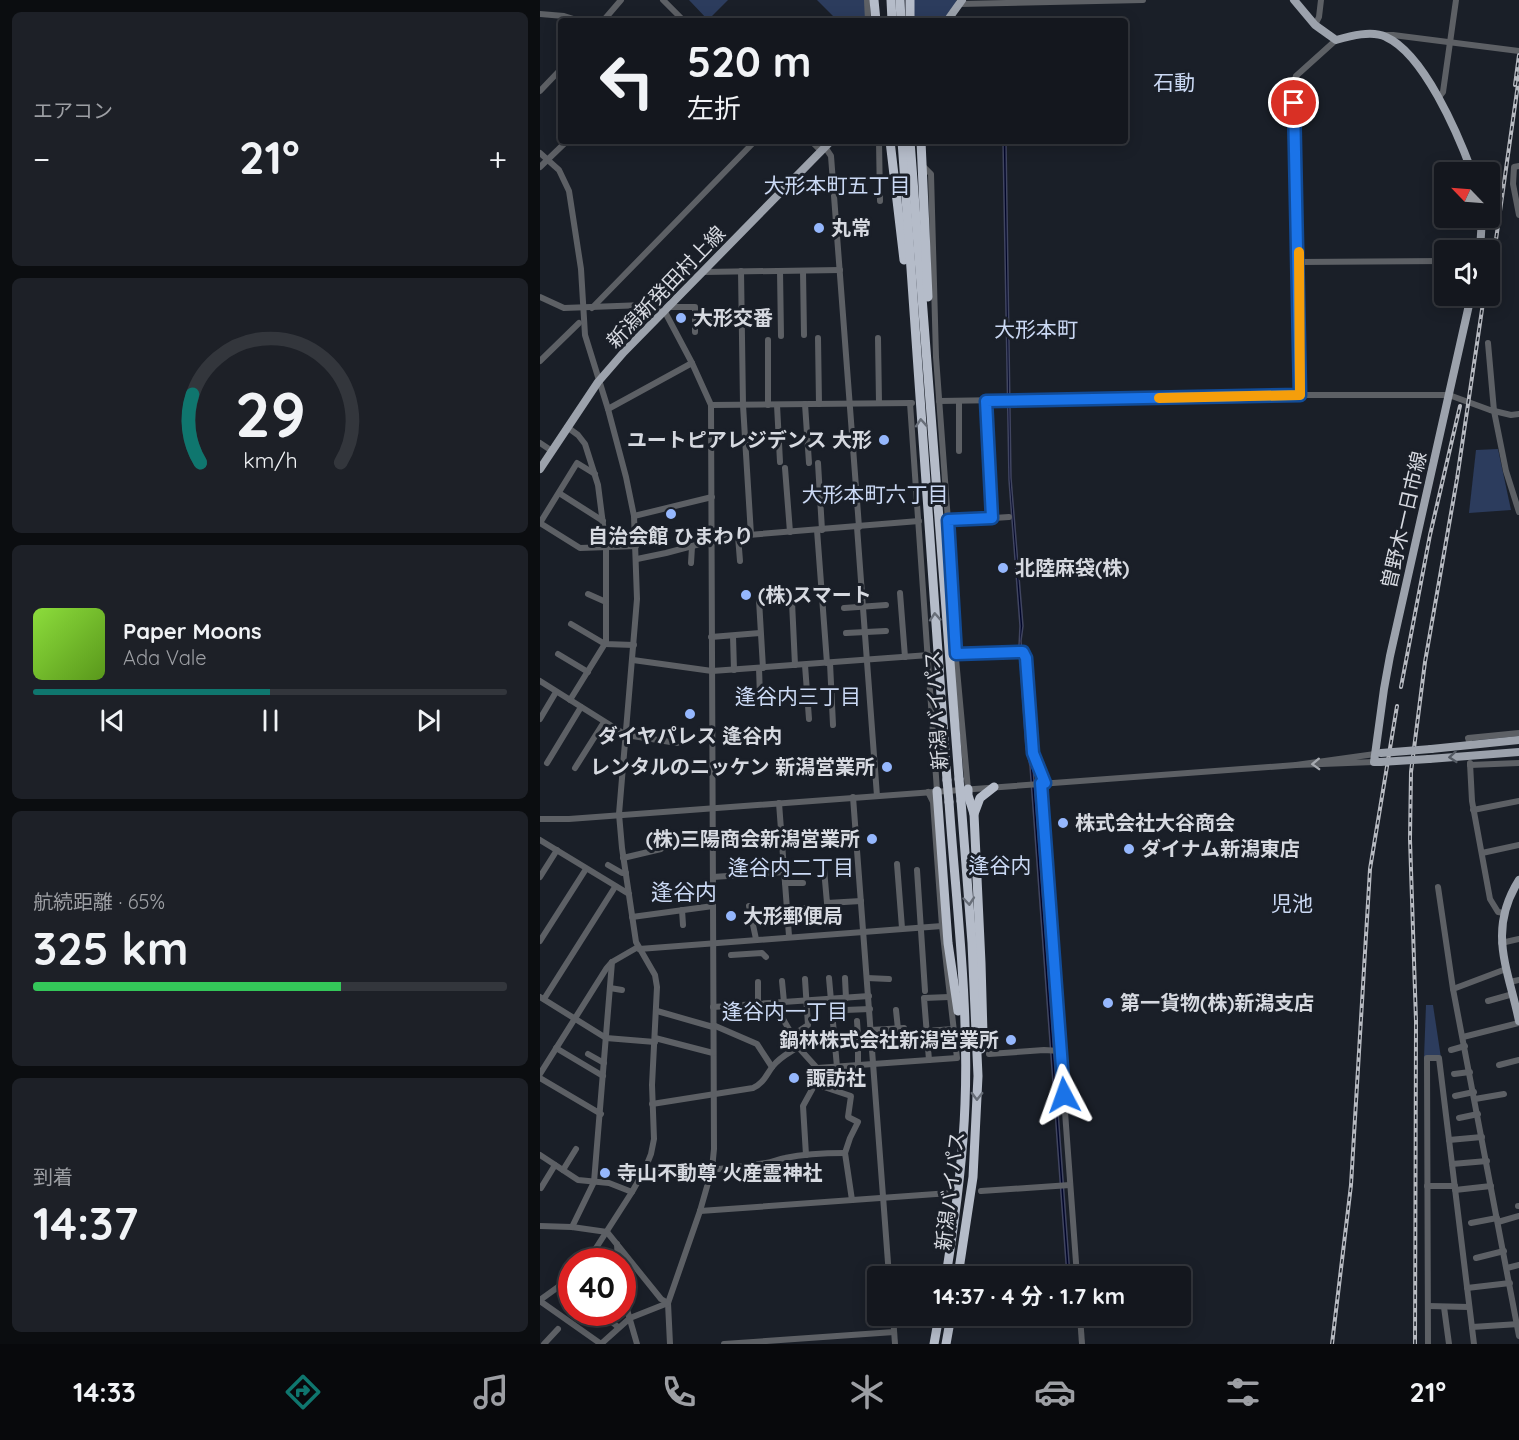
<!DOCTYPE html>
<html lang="ja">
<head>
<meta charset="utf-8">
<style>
	:root { --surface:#14171e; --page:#1d2027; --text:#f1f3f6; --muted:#9d9fa4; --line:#33363c; --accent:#0f766e }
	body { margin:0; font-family:Quicksand,"Noto Sans JP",sans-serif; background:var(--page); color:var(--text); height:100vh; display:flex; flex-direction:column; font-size:22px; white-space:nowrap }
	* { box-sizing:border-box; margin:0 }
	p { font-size:20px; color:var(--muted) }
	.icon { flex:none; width:33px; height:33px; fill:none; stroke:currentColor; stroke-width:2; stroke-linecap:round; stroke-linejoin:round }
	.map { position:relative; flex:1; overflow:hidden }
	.details { display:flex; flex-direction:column; gap:12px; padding:12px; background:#0b0d10; width:540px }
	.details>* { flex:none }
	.top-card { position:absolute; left:18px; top:18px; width:570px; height:126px; border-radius:6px; box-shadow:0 3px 15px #0003,0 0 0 2px var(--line); background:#14171e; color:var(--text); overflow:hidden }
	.needle { width:39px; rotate:295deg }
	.fabs { position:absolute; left:894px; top:162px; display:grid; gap:12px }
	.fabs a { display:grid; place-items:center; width:66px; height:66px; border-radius:6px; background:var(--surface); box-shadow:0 3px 15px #0003,0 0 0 2px var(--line); font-size:30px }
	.speed { position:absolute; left:18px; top:1248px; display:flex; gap:12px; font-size:30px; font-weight:700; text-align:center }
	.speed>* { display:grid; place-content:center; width:78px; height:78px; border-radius:50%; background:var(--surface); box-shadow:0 3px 15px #0003,0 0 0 2px var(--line); line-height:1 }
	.speed .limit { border:9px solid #d22; background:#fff; color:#111 }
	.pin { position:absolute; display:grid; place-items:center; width:51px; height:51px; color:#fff; margin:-26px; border:3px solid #fff; border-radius:50%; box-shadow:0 2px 6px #0007 }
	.me { position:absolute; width:66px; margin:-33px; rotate:356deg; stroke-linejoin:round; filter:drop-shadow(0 0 4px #0008) }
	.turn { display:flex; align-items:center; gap:21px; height:126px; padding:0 30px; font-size:27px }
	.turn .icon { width:78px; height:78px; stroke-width:2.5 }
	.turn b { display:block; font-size:42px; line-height:51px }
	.big { font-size:45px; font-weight:700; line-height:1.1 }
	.details .tile { flex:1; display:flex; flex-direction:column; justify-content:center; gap:9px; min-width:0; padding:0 21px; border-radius:9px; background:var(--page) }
	.details .dial { align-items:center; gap:0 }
	.dial svg { height:156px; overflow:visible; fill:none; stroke:var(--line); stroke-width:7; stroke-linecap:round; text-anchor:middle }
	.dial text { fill:var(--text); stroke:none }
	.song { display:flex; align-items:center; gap:18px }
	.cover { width:72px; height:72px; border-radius:9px; background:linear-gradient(135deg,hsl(90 70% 55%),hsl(90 70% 35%)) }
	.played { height:6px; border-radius:3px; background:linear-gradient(90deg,var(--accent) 50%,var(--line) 50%) }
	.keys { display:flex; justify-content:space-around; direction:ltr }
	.heat { display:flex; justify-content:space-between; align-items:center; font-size:33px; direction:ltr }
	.charge { height:9px; border-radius:4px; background:linear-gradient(90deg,#34c759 65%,var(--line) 0) }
	.trip { position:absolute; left:327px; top:1266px; width:324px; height:60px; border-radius:6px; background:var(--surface); box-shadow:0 3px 15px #0003,0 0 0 2px var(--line); font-weight:700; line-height:60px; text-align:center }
	.tabs { display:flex; height:96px; justify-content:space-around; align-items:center; background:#08090c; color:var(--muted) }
	.tabs .icon { width:42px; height:42px }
	.tabs .active { color:var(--accent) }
	.tabs b { font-size:27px; color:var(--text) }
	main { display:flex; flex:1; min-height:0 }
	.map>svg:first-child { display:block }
</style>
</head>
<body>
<main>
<section class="details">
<div class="tile"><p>エアコン</p>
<div class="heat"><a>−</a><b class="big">21°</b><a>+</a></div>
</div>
<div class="tile dial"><svg viewBox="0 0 100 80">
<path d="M14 69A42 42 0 1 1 86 69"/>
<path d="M14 69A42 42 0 0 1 10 34" stroke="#0f766e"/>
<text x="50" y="56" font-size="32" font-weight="700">29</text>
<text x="50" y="72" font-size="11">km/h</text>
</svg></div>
<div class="tile">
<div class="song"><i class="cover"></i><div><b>Paper Moons</b><p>Ada Vale</p></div></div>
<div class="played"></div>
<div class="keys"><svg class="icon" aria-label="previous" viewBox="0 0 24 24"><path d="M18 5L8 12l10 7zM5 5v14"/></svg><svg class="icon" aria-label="pause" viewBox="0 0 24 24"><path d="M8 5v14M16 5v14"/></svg><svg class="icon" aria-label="next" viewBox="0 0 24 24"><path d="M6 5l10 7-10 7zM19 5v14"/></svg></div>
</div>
<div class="tile"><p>航続距離 · 65%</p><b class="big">325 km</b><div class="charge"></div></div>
<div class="tile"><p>到着</p><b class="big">14:37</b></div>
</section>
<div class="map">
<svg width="979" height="1344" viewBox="0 0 979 1344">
	<rect width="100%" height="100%" fill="#1a1f28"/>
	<g fill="#2c3c5d">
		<path d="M149,0H188L168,20Z"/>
		<path d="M277,0H325V21H298Z"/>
		<path d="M373,0H416L418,2L402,21H373Z"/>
		<path d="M958,449L971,510L929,513L936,450Z"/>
		<path d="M886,1005H893L901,1058H884Z"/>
	</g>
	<path fill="#000529" stroke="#404560" stroke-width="1.5" d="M463,141H466L471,478L483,626L481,641L489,746L493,768L530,1276H527L490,766L486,748L479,646L480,626L469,480Z"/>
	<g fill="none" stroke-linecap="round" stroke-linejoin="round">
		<g stroke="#5d6065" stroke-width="6">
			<path d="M123,0L144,21"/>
			<path d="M327,0L328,21"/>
			<path d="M420,4L603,0"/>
			<path d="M0,14L24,16L40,21"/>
			<path d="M63,21L81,0"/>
			<path d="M775,25L779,17L781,0"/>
			<path d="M844,35H853L979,51"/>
			<path d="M0,91L21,69"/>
			<path d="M898,98L903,92L916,0"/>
			<path d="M271,141L281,151"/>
			<path d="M339,141L340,201"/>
			<path d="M285,147L291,156L319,527"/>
			<path d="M0,153L19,170L29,191L41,269L45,335L68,409L86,477L94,516L97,599L79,814L82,848L96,942L115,975L117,987L112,1085L114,1139L111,1154L105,1169L92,1192L47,1262"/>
			<path d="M383,166L391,174L396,357L408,521L416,659L428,789"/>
			<path d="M979,166L974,167L973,184L979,215"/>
			<path d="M0,167L27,141"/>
			<path d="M759,262L904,261"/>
			<path d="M201,271L203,405L211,535"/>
			<path d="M240,271L241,336"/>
			<path d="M263,271L264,335"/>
			<path d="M164,272L300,270"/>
			<path d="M0,297L24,308L104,305L112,306L125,312L152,363L171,405L174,1149L172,1169L160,1211L128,1303L130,1344"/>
			<path d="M129,307H155V332"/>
			<path d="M52,308L215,141"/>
			<path d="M168,322H202"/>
			<path d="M278,338L279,404"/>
			<path d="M338,338L339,403"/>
			<path d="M948,343L954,411L966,471L979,512"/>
			<path d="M0,361L39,323"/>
			<path d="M760,395L754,82L756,76L796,40"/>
			<path d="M399,401L760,395H909L950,410L971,415L979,414"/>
			<path d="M419,401V451"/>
			<path d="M445,401L452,518"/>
			<path d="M370,403L397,791"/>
			<path d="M265,404L269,463"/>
			<path d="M171,405L372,403"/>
			<path d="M228,405V340"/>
			<path d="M237,405L240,462"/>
			<path d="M68,409L152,363"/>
			<path d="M27,427L38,435L45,444L58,485L66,548V642L30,700"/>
			<path d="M0,443L12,451"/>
			<path d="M278,463L282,530"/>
			<path d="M245,468L250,532"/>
			<path d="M55,474L37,463L0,523L40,548L96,546"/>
			<path d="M19,493L63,521"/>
			<path d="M94,516L172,497"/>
			<path d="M408,521L469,517"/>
			<path d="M317,527L337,796"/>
			<path d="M277,530L287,663"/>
			<path d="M198,536L200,561"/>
			<path d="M171,538L379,521"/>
			<path d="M97,559L126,553L171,541"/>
			<path d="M151,563L152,547"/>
			<path d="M360,593L365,657"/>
			<path d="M48,594L66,602"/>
			<path d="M219,600L223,668"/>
			<path d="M252,602L255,665"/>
			<path d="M304,608L346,605"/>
			<path d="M31,624L65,644L94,645"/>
			<path d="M306,633L346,631"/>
			<path d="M193,636L194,670"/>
			<path d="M171,637L220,633"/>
			<path d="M18,654L48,672"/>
			<path d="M416,654L483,652L486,658L493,753L505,783"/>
			<path d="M93,660L172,671L389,655"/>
			<path d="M290,663L293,725"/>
			<path d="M265,665L269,719"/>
			<path d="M219,668L220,697"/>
			<path d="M0,681L86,735L137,743"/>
			<path d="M0,719L16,692"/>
			<path d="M929,741L928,738L979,733"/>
			<path d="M834,762L756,765L835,754"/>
			<path d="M7,763L41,707"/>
			<path d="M930,763L932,801L950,899L958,912L964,913"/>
			<path d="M930,765L979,763"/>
			<path d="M35,768L64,722"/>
			<path d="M501,783L537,1276"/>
			<path d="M313,797L349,1276"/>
			<path d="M239,803L249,936"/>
			<path d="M933,810L979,801"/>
			<path d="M0,819H29L756,765"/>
			<path d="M0,840L89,894"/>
			<path d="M942,853L979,845"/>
			<path d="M83,858L121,849"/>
			<path d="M357,864L362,928"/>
			<path d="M68,865L82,873H86"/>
			<path d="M284,869L287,903L321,901"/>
			<path d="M377,870L385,991"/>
			<path d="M0,877L17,850"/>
			<path d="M173,877L244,872"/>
			<path d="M245,883H263"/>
			<path d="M898,887L913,989"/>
			<path d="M209,906L216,939"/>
			<path d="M247,908H264"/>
			<path d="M142,910L143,925"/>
			<path d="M92,917L173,906"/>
			<path d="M0,941L46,869"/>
			<path d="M961,943L979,939"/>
			<path d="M99,949L402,926L393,802L388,792"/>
			<path d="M191,955L222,953L226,957"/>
			<path d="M966,969L913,989L979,1336"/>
			<path d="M289,978L297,1067"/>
			<path d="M305,978L306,998"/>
			<path d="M327,978L349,979"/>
			<path d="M242,981L244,1002"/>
			<path d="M218,982V1004"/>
			<path d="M970,982L979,980"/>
			<path d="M70,988L82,990"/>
			<path d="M0,997L66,1038L115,1042"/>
			<path d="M4,999L75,887"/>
			<path d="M948,1001L973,994"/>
			<path d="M236,1003C241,1020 252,1031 258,1047"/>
			<path d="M173,1007L329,996"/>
			<path d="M305,1010L330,1009"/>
			<path d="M356,1010L358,1029"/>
			<path d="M117,1011L173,1027"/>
			<path d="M317,1021L318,1036H328L331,1033"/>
			<path d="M173,1025L217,1044L232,1067"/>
			<path d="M331,1030L364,1028"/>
			<path d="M387,1031L413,1029"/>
			<path d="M253,1035L268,1025L265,979"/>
			<path d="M923,1037L979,1023"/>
			<path d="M115,1038L173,1053"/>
			<path d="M318,1039V1065"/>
			<path d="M16,1048L63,1076"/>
			<path d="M911,1050L925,1046"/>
			<path d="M48,1054L64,1063"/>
			<path d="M449,1054L504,1050L520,1051"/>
			<path d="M389,1060L384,998L409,997"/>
			<path d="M959,1065L979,1060"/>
			<path d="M0,1074L66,969L72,962L98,947"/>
			<path d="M914,1074L930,1072"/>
			<path d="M0,1078L61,1114"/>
			<path d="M275,1084L311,1096L308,1117L318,1122L310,1138L305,1153L312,1200"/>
			<path d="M915,1096L934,1092"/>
			<path d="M935,1099L964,1094"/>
			<path d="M112,1104L213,1088C224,1083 226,1075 233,1066C240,1057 249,1053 258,1047L277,1068"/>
			<path d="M919,1118L938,1114"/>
			<path d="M909,1140L942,1137"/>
			<path d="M0,1155L38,1180L69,1183L92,1192"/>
			<path d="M266,1155L263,1106L275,1084L277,1068L417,1058L402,926"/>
			<path d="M912,1164L947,1161"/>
			<path d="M105,1169C145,1174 187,1169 226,1163C233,1162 238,1159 245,1158C264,1154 285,1153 305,1153"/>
			<path d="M23,1170L36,1149"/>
			<path d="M887,1186H915"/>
			<path d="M1,1188L15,1165"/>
			<path d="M915,1190L951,1186"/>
			<path d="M441,1191L530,1185"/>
			<path d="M978,1206H979"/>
			<path d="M160,1211L410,1193"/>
			<path d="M958,1222L979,1216"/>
			<path d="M931,1223L957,1218"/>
			<path d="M0,1226L32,1227L67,1232L121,1299L128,1303"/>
			<path d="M32,1227L54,1182L72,962"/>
			<path d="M77,1244L78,1262"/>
			<path d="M936,1258L964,1251"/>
			<path d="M967,1268L979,1265"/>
			<path d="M22,1283L32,1291"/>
			<path d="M927,1288L970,1283"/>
			<path d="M82,1292L97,1344"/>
			<path d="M0,1300L32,1277"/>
			<path d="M0,1301L61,1344"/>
			<path d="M888,1306L929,1307"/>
			<path d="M904,1307L909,1344"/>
			<path d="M60,1312L78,1327"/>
			<path d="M353,1316L355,1344"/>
			<path d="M540,1316L542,1344"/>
			<path d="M932,1327L979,1324"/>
			<path d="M4,1344L18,1329"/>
			<path d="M61,1344L90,1318L128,1303"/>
			<path d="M184,1344L354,1332"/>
			<path d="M888,1344L887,1058H899L934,1344"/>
		</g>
		<g stroke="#9ca2ac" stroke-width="8">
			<path d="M754,0L775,25L796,40C810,36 832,30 846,37C884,54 918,134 932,172"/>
			<path d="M407,21L422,0"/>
			<path d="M940,250L942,218"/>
			<path d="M0,469L58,382L84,352L291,141"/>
			<path d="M891,749L979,740"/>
			<path d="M889,759L979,752"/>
			<path d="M840,762H834L844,689L850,656L931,296"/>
			<path d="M979,880C947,931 968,968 979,1021"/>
		</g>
		<g stroke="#b5bcc9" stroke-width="9">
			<path d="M334,0L336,21"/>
			<path d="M351,0L352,21"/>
			<path d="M360,0L361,21"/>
			<path d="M370,21V0"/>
			<path d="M350,141L364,260"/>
			<path d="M362,141L407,780"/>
			<path d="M370,141L419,779"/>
			<path d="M381,141L388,297"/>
			<path d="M428,789V795L434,814"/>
			<path d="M397,791L408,943L418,1011"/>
			<path d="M441,1049L443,1034L441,963L434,814L440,798L454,787"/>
			<path d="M406,1276C415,1219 423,1162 425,1104C429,1003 416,902 409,802"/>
			<path d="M418,1276L433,1177L438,1076L432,943L421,801"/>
			<path d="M394,1344L399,1316"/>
			<path d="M406,1344L411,1316"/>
		</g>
		<g stroke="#b7bac1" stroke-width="4">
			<g id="rail">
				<path d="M975,85L979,55"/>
				<path d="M950,282L979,77"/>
				<path d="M861,687L890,535L920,406"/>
				<path d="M792,1344L811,1185L830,869L857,706"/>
				<path d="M875,1344L876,1021L870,839L871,772L885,662L917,479L944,296"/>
			</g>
		</g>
		<use href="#rail" stroke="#1a1f28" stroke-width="1.5" stroke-dasharray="4.5" stroke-linecap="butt"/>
		<g stroke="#9ca2ac" stroke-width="8">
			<path d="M841,753L891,749"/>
			<path d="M840,762L889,759"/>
		</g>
		<g stroke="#b5bcc9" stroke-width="9">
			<path d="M419,779L421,801"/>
			<path d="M407,780L409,802"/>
		</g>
	</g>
	<defs><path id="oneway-chevron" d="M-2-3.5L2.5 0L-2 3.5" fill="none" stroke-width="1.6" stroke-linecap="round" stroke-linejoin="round" transform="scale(1.5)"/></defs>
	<g stroke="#686e78">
		<use href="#oneway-chevron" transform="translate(381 423) rotate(-94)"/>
		<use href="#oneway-chevron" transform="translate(395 617) rotate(-94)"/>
		<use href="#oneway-chevron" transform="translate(429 901) rotate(85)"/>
		<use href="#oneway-chevron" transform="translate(437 1096) rotate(91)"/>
	</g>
	<use stroke="#545a63" href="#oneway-chevron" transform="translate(913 757) rotate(175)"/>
	<use stroke="#a6a9af" href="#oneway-chevron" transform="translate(776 764) rotate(178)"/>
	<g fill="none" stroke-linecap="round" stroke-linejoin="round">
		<g stroke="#114b97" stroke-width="15">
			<path id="route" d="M524,1095L501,783H505L493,753L486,658L483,652H478L416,654L408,520L452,518L446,401L760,395L754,103"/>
		</g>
		<use href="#route" stroke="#1a73e8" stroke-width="10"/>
		<path stroke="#f59e0b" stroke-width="10" d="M619,398L760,395L759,252"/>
	</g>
	<g fill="#95b7fd" stroke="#1a1f28" stroke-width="2">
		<circle cx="279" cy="228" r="6"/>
		<circle cx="141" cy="318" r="6"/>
		<circle cx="344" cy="440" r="6"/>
		<circle cx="131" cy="514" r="6"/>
		<circle cx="463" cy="568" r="6"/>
		<circle cx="206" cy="595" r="6"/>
		<circle cx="150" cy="714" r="6"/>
		<circle cx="347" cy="767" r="6"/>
		<circle cx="523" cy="823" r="6"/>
		<circle cx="332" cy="839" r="6"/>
		<circle cx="589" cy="849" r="6"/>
		<circle cx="191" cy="916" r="6"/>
		<circle cx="568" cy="1003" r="6"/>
		<circle cx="471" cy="1040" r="6"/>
		<circle cx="254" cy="1078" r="6"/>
		<circle cx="65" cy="1173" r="6"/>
	</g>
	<g text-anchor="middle" stroke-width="6" stroke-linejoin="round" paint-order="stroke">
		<g font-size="20" font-weight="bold" fill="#d6d9e0" stroke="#1a1f28" text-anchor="start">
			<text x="291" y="235">丸常</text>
			<text x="153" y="325">大形交番</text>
			<text x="332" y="447" text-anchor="end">ユートピアレジデンス 大形</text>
			<text x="131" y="543" text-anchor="middle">自治会館 ひまわり</text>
			<text x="475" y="575">北陸麻袋(株)</text>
			<text x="218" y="602">(株)スマート</text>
			<text x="150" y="743" text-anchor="middle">ダイヤパレス 逢谷内</text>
			<text x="335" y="774" text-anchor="end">レンタルのニッケン 新潟営業所</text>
			<text x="535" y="830">株式会社大谷商会</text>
			<text x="320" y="846" text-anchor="end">(株)三陽商会新潟営業所</text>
			<text x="601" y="856">ダイナム新潟東店</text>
			<text x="203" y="923">大形郵便局</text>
			<text x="580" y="1010">第一貨物(株)新潟支店</text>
			<text x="459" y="1047" text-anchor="end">鍋林株式会社新潟営業所</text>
			<text x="266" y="1085">諏訪社</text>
			<text x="77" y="1180">寺山不動尊 火産霊神社</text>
		</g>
		<g font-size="20" fill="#d6d9e0" stroke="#1a1f28">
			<text transform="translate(126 287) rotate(-46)" y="7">新潟新発田村上線</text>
			<text transform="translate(864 520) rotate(-77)" y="7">曽野木一日市線</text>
			<text transform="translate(396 710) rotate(-94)" y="7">新潟バイパス</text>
			<text transform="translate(410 1191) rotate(-83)" y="7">新潟バイパス</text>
		</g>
		<g font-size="21" fill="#cbd9f4" stroke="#1a1f28">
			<text x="634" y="90">石動</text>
			<text x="297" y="193">大形本町五丁目</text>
			<text x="496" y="337">大形本町</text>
			<text x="335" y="502">大形本町六丁目</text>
			<text x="258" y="704">逢谷内三丁目</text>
			<text x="460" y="873">逢谷内</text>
			<text x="251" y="875">逢谷内二丁目</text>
			<text x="752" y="911">児池</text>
			<text x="245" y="1019">逢谷内一丁目</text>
		</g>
		<g font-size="22" fill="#cbd9f4" stroke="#1a1f28">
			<text x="144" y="900">逢谷内</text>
		</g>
	</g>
</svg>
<div class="fabs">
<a><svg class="needle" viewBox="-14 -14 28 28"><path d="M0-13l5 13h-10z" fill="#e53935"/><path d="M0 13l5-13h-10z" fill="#9d9fa4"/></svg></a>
<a><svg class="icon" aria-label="sound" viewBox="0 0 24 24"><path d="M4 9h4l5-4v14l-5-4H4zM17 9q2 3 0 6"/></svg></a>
</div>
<div class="speed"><div class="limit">40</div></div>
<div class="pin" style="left:754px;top:103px;background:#d93025"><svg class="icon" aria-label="arrive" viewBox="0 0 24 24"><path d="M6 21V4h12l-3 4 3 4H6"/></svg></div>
<svg class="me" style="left:524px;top:1095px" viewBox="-20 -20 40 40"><path d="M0-17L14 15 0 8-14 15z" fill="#1a73e8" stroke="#fff" stroke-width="4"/></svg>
<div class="trip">14:37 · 4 分 · 1.7 km</div>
<div class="top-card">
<div class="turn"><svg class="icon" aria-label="left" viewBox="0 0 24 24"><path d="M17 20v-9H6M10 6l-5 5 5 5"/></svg><div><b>520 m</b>左折</div></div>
</div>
</div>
</main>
<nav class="tabs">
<b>14:33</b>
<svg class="icon active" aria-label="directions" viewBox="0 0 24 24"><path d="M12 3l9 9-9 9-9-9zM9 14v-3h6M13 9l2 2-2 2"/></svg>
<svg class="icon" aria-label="music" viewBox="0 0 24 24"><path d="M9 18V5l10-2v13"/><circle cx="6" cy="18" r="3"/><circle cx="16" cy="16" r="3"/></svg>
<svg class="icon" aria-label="phone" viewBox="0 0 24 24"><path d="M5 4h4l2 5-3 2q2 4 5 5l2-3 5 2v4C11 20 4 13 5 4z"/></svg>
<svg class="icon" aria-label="climate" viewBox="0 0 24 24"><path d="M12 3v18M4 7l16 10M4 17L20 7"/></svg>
<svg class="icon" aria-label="car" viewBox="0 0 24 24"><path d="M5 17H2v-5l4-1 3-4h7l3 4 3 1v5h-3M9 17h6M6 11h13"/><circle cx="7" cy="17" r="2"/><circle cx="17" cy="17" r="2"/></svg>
<svg class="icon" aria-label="filters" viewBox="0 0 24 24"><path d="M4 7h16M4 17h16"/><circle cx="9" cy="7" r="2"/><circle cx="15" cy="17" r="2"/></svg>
<b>21°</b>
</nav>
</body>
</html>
